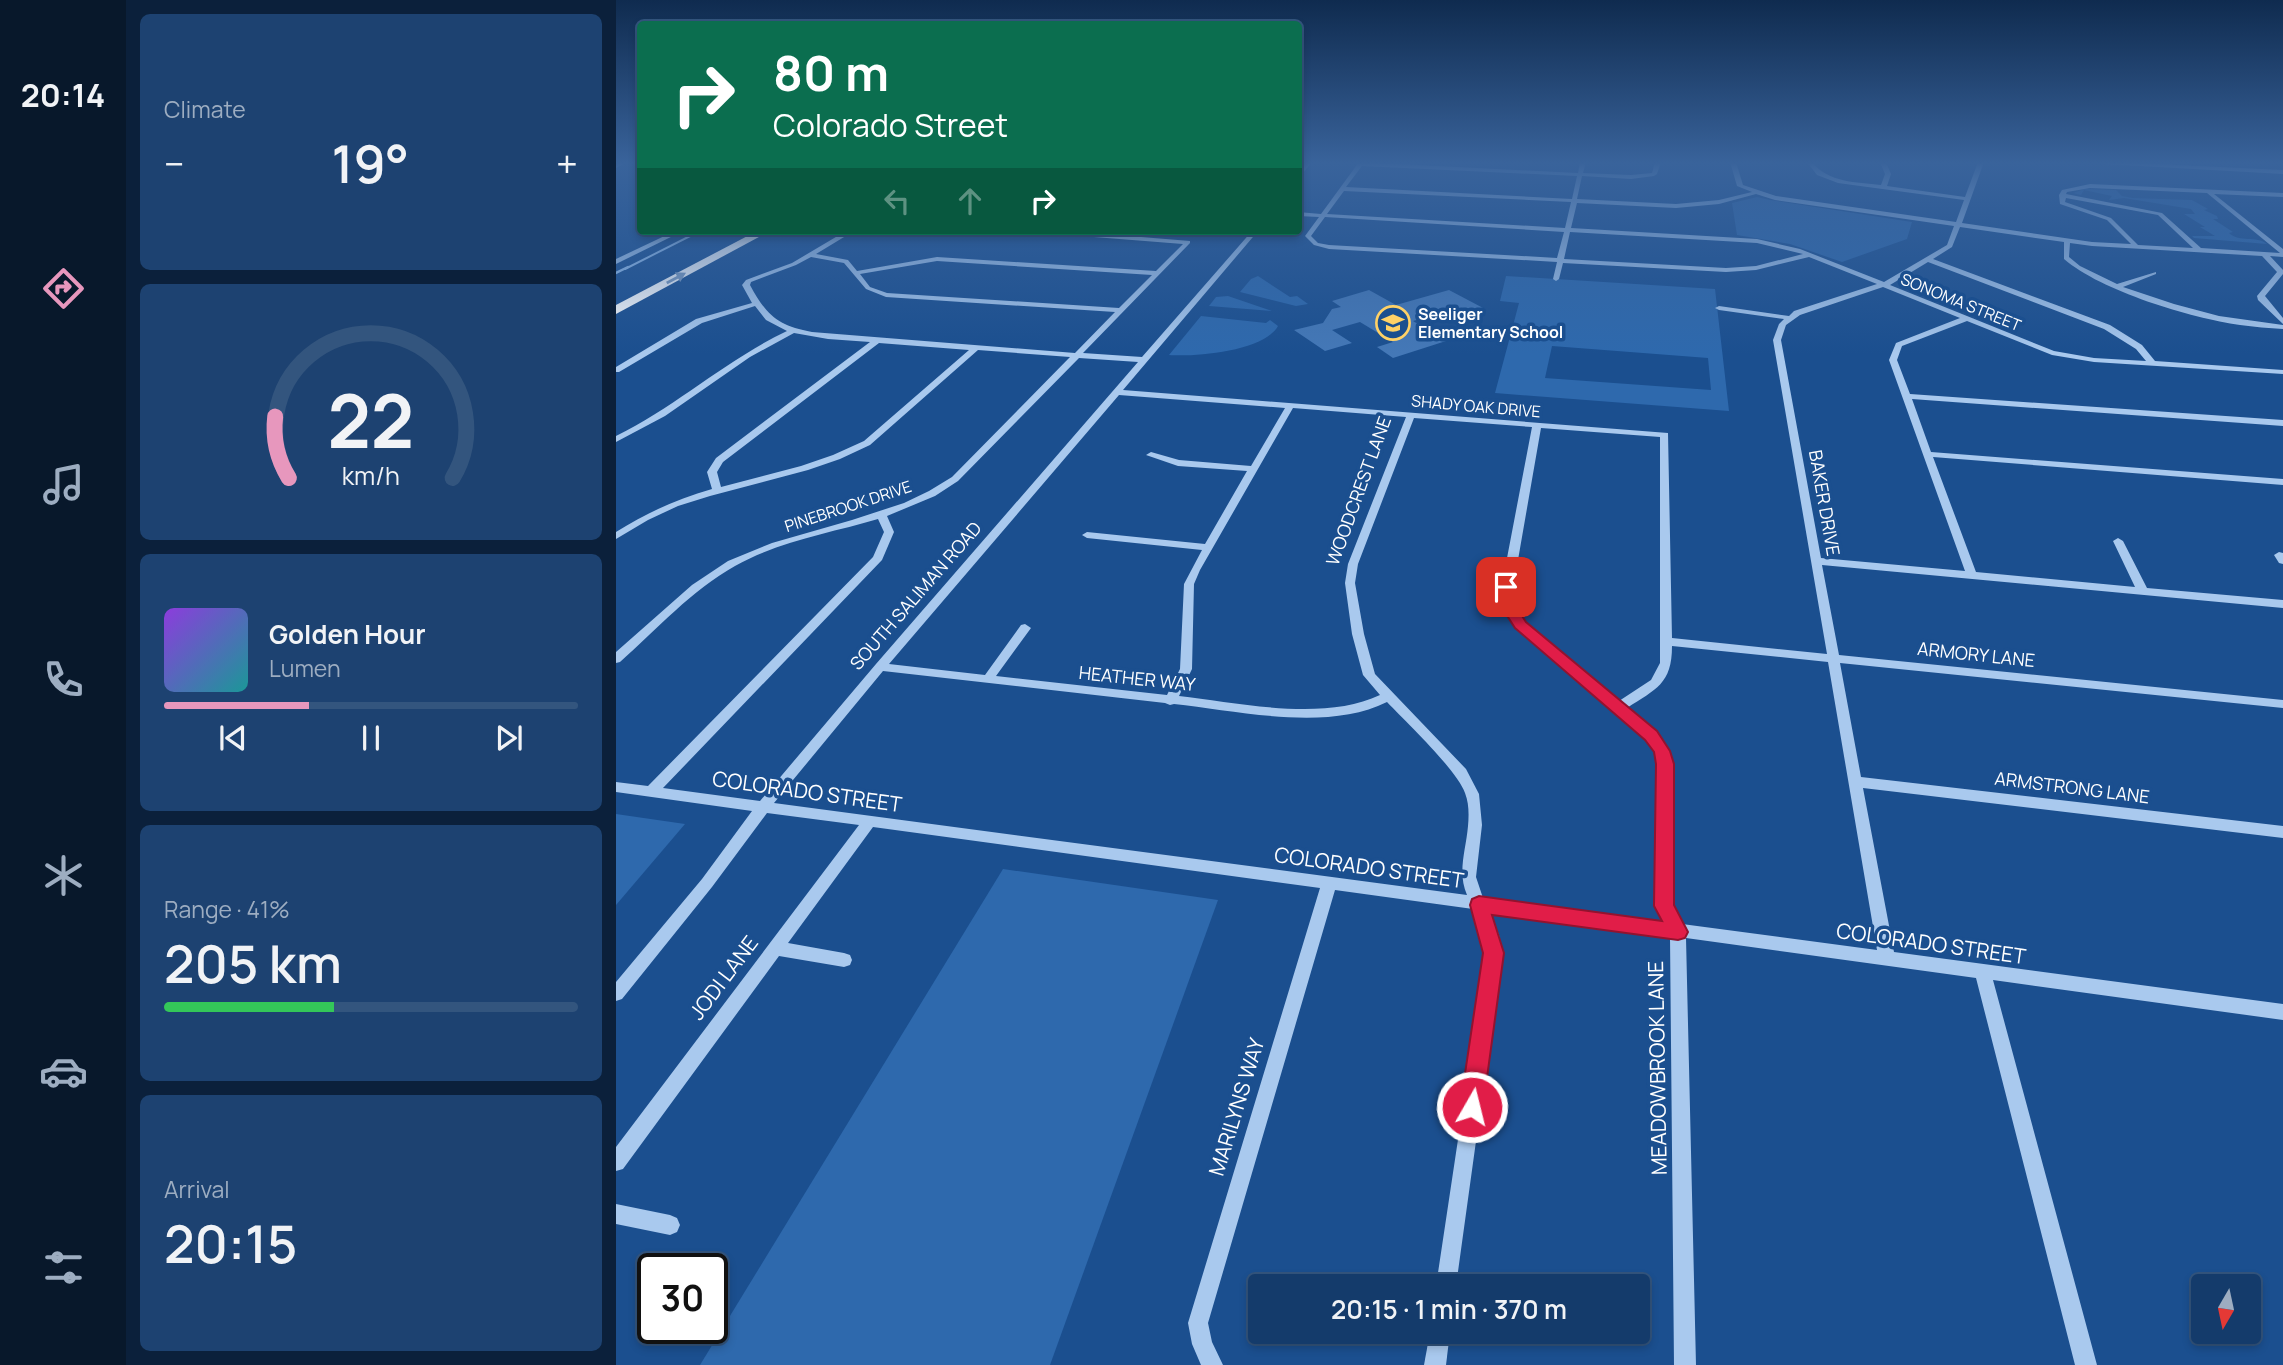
<!DOCTYPE html>
<html lang="en">
<head>
<meta charset="utf-8">
<style>
	:root { --surface:#143b6b; --page:#1d4271; --text:#f1f3f6; --muted:#9dadc1; --line:#33557e; --accent:#e797bd }
	body { margin:0; font-family:Manrope,sans-serif; background:var(--page); color:var(--text); height:100vh; display:flex; flex-direction:column; font-size:26px; white-space:nowrap }
	* { box-sizing:border-box; margin:0 }
	p { font-size:23px; color:var(--muted) }
	.icon { flex:none; width:38px; height:38px; fill:none; stroke:currentColor; stroke-width:2; stroke-linecap:round; stroke-linejoin:round }
	.map { position:relative; flex:1; overflow:hidden }
	.side { display:flex; flex-direction:column; gap:14px; padding:14px; background:#0b203b; width:490px }
	.side>* { flex:none }
	.hud { position:absolute; left:21px; top:21px; width:665px; height:214px; border-radius:7px; box-shadow:0 4px 10px #0003,0 0 0 2px var(--line); background:#0b6e4f; color:#fff; overflow:hidden }
	.needle { width:46px; rotate:189deg }
	.controls { position:absolute; left:1575px; top:1274px; display:grid; gap:14px }
	.controls a { display:grid; place-items:center; width:70px; height:70px; border-radius:7px; background:var(--surface); box-shadow:0 4px 10px #0003,0 0 0 2px var(--line); font-size:35px }
	.speed { position:absolute; left:21px; top:1253px; display:flex; gap:14px; font-size:35px; font-weight:700; text-align:center }
	.speed>* { display:grid; place-content:center; width:91px; height:91px; border-radius:50%; background:var(--surface); box-shadow:0 4px 10px #0003,0 0 0 2px var(--line); line-height:1 }
	.speed .limit { border:4px solid #111; border-radius:10px; background:#fff; color:#111 }
	.pin { position:absolute; display:grid; place-items:center; width:60px; height:60px; color:#fff; margin:-30px; border-radius:14px; box-shadow:0 4px 10px #0006 }
	.me { position:absolute; width:77px; margin:-38px; rotate:8deg; stroke-linejoin:round; filter:drop-shadow(0 0 5px #0008) }
	.turn { display:flex; align-items:center; gap:24px; height:147px; padding:0 21px; font-size:32px }
	.turn .icon { width:91px; height:91px; stroke-width:2.5 }
	.turn b { display:block; font-size:49px; line-height:60px }
	.lanes { display:flex; align-items:center; height:66px; padding:0 21px; background:#0003; justify-content:center; gap:35px; direction:ltr }
	.lanes .off { opacity:.35 }
	.big { font-size:52px; font-weight:600; line-height:1.1 }
	.side .widget { flex:1; display:flex; flex-direction:column; justify-content:center; gap:10px; min-width:0; padding:0 24px; border-radius:10px; background:var(--page) }
	.side .dial { align-items:center; gap:0 }
	.dial svg { height:182px; overflow:visible; fill:none; stroke:var(--line); stroke-width:7; stroke-linecap:round; text-anchor:middle }
	.dial text { fill:var(--text); stroke:none }
	.song { display:flex; align-items:center; gap:21px }
	.cover { width:84px; height:84px; border-radius:10px; background:linear-gradient(135deg,hsl(270 70% 55%),hsl(180 70% 35%)) }
	.played { height:7px; border-radius:4px; background:linear-gradient(90deg,var(--accent) 35%,var(--line) 35%) }
	.keys { display:flex; justify-content:space-around; direction:ltr }
	.heat { display:flex; justify-content:space-between; align-items:center; font-size:38px; direction:ltr }
	.charge { height:10px; border-radius:5px; background:linear-gradient(90deg,#34c759 41%,var(--line) 0) }
	.trip { position:absolute; left:632px; top:1274px; width:402px; height:70px; border-radius:7px; background:var(--surface); box-shadow:0 4px 10px #0003,0 0 0 2px var(--line); font-weight:600; line-height:70px; text-align:center }
	main { display:flex; flex:1; min-height:0 }
	.menu { display:flex; flex-direction:column; width:126px; justify-content:space-around; align-items:center; background:#08182b; color:var(--muted) }
	.menu .icon { width:49px; height:49px }
	.menu .selected { color:var(--accent) }
	.menu b { font-size:32px; color:var(--text) }
	.map>svg:first-child { display:block }
</style>
</head>
<body>
<main>
<nav class="menu">
<b>20:14</b>
<svg class="icon selected" aria-label="directions" viewBox="0 0 24 24"><path d="M12 3l9 9-9 9-9-9zM9 14v-3h6M13 9l2 2-2 2"/></svg>
<svg class="icon" aria-label="music" viewBox="0 0 24 24"><path d="M9 18V5l10-2v13"/><circle cx="6" cy="18" r="3"/><circle cx="16" cy="16" r="3"/></svg>
<svg class="icon" aria-label="phone" viewBox="0 0 24 24"><path d="M5 4h4l2 5-3 2q2 4 5 5l2-3 5 2v4C11 20 4 13 5 4z"/></svg>
<svg class="icon" aria-label="climate" viewBox="0 0 24 24"><path d="M12 3v18M4 7l16 10M4 17L20 7"/></svg>
<svg class="icon" aria-label="car" viewBox="0 0 24 24"><path d="M5 17H2v-5l4-1 3-4h7l3 4 3 1v5h-3M9 17h6M6 11h13"/><circle cx="7" cy="17" r="2"/><circle cx="17" cy="17" r="2"/></svg>
<svg class="icon" aria-label="filters" viewBox="0 0 24 24"><path d="M4 7h16M4 17h16"/><circle cx="9" cy="7" r="2"/><circle cx="15" cy="17" r="2"/></svg>
</nav>
<section class="side">
<div class="widget"><p>Climate</p>
<div class="heat"><a>−</a><b class="big">19°</b><a>+</a></div>
</div>
<div class="widget dial"><svg viewBox="0 0 100 80">
<path d="M14 69A42 42 0 1 1 86 69"/>
<path d="M14 69A42 42 0 0 1 8 42" stroke="#e797bd"/>
<text x="50" y="56" font-size="32" font-weight="700">22</text>
<text x="50" y="72" font-size="11">km/h</text>
</svg></div>
<div class="widget">
<div class="song"><i class="cover"></i><div><b>Golden Hour</b><p>Lumen</p></div></div>
<div class="played"></div>
<div class="keys"><svg class="icon" aria-label="previous" viewBox="0 0 24 24"><path d="M18 5L8 12l10 7zM5 5v14"/></svg><svg class="icon" aria-label="pause" viewBox="0 0 24 24"><path d="M8 5v14M16 5v14"/></svg><svg class="icon" aria-label="next" viewBox="0 0 24 24"><path d="M6 5l10 7-10 7zM19 5v14"/></svg></div>
</div>
<div class="widget"><p>Range · 41%</p><b class="big">205 km</b><div class="charge"></div></div>
<div class="widget"><p>Arrival</p><b class="big">20:15</b></div>
</section>
<div class="map">
<svg width="1667" height="1365" viewBox="0 0 1667 1365">
	<rect width="100%" height="100%" fill="#1b4f8f"/>
	<g fill="#2e69ad" fill-rule="evenodd">
		<path d="M1469,189L1500,190L1506,196L1516,198L1576,200L1592,209L1588,210L1601,216L1602,219H1597L1617,232L1613,233C1624,243 1640,235 1651,244L1578,238L1576,236H1599L1584,227H1589L1568,214H1579L1575,209L1508,198L1493,200L1496,196L1468,190L1465,195L1457,193Z"/>
		<path d="M1141,197L1154,200L1296,222L1291,239L1226,262L1174,244L1121,235L1116,203Z"/>
		<path d="M642,276L674,297L681,296L692,304L680,306L624,292L635,279Z"/>
		<path d="M890,276L1099,289L1113,411L879,393L903,303L884,301ZM936,346L1092,358L1095,390L929,378Z"/>
		<path d="M612,296L656,311L593,306L600,297Z"/>
		<path d="M585,316L650,323L654,320L662,326C648,351 580,357 553,355Z"/>
		<path d="M0,814L69,824L0,905Z"/>
		<path d="M387,869L602,900L434,1365H84Z"/>
	</g>
	<g fill="none" stroke-linecap="round" stroke-linejoin="round">
		<path stroke="#9cc4f0" stroke-width="2" d="M9,269L84,231"/>
		<path stroke="#9cc4f0" stroke-width="2.5" d="M0,273L12,267"/>
	</g>
	<path fill="#4478b7" d="M753,290L780,305L833,290L869,309L847,315L837,309L797,321L830,341L777,358L761,347L777,342L744,322L716,330L736,343L709,351L678,330L707,323L716,309L725,307L716,301Z"/>
	<g fill="none" stroke-linecap="round" stroke-linejoin="round">
		<g fill="#a9c9ee" fill-rule="evenodd">
			<path d="M4,162H11L0,168V164Z"/>
			<path d="M691,162H696L682,179V173Z"/>
			<path d="M743,162L962,173L964,162H970L967,173L1015,175L1036,173L1039,162H1045L1041,174L1038,176L1015,179L966,176L961,199L1060,204L1103,200L1136,192L1121,186L1114,162H1120L1127,185L1160,196L1340,222L1348,200L1222,183L1201,175L1191,162H1196C1213,183 1240,182 1265,185L1269,174L1264,162H1270L1275,174L1271,186L1349,197L1362,162H1368L1346,223L1476,242L1515,244L1491,220L1444,204L1443,195L1446,190L1474,184L1667,193V197L1598,194L1667,249V257L1654,256L1667,270V274L1649,296L1667,318V324L1642,300L1641,296L1661,272L1646,256L1476,246L1454,243L1453,257L1464,266L1501,284L1540,272V274L1507,287L1558,304L1603,316L1667,325V329C1653,328 1638,327 1624,325C1575,318 1485,291 1448,259V242L1344,227L1336,247L1317,259L1494,325L1526,345L1539,361L1667,370V374L1478,362L1436,355L1351,321L1286,346L1281,360L1294,394L1667,420V426L1296,399L1315,452L1667,479V485L1317,457L1360,572L1519,587L1497,541L1502,538L1507,541L1531,588L1667,600V608L1206,565L1223,655L1667,700V708L1224,663L1245,777L1667,826V838L1247,788L1278,952L1667,1004V1020L1377,980L1481,1365H1459L1360,978L1070,938L1080,1365H1058L1054,936L873,911L883,935L886,953L840,1286H820L870,953L867,935L857,909L719,890L592,1323L596,1342L607,1365H585L576,1344L572,1323L704,888L257,827L172,943L228,953L234,955L236,960L234,965L228,967L163,956L7,1169L0,1171V1147L243,825L151,813L96,887L6,999L0,1001V982L86,879L136,811L0,792V782L32,786L257,557L268,532L262,519C215,533 163,541 119,566C76,590 41,629 4,662L0,663V652L76,585L112,561L156,543L236,520L288,503L313,491L336,477L454,357L362,350L254,445L224,459L192,470L94,496L62,506L32,520L0,539V532C30,513 61,499 96,489L91,472L100,458L254,342L212,339L178,333L134,357L49,416L0,442V436C61,406 110,360 171,331L150,320L139,306L86,323L3,372H0V367L80,319L136,303L126,285L130,280L176,263L230,231H238L200,254L232,260L241,271L321,257L540,271L567,244L427,233L424,231H452L574,241V243L467,353L526,357L636,231H642L507,390L1052,433L1056,638L1211,654L1157,340L1163,324L1168,319L1103,310L1099,308L1103,306L1173,316L1178,311L1261,284L1193,257L1140,270L1110,272L947,263L943,279L940,281L937,279L941,262L713,249L698,245L689,236L703,217L682,216V212L705,214ZM746,166L961,176L956,199L730,187ZM1474,188L1591,193L1664,253L1585,248L1546,213L1450,194L1451,192ZM728,191L955,202L949,228L711,214ZM1140,194L1159,200L1338,226L1331,245L1268,282L1184,249L1141,239L955,228L961,203L1060,208L1103,204ZM1450,198L1542,215L1577,248L1522,245L1495,218L1449,202ZM709,217L948,232L941,258L713,245L702,243L695,236ZM954,232L1141,243L1187,254L1140,266L1110,268L948,259ZM195,257L228,263L250,289L270,297L499,312L459,353L196,332C162,326 150,315 134,285L135,282L180,265ZM321,261L536,275L503,308L271,293L254,287L244,274ZM1312,262L1488,329L1520,349L1530,361L1478,358L1438,351L1274,285ZM1267,287L1344,318L1280,343L1273,360L1349,571L1205,558L1165,340L1170,325L1184,315ZM263,343L353,350L248,441L217,455L185,466L105,487L101,472L107,462ZM463,358L522,362L260,664L144,801L47,788L266,560L278,532L271,516L319,496L342,481ZM503,395L669,408L635,466L563,460L535,452L530,455L562,466L631,471L589,544L471,532L466,535L471,538L586,550L568,584L564,669L551,695L380,676L415,628L409,624L405,625L369,675L273,664ZM677,408L790,417L732,564L729,583L736,634L747,675L764,695C708,722 623,703 563,696L576,669L578,584L584,570ZM798,418L916,427L883,600L900,628L1030,738L1040,752L1042,764L1040,906L1049,922L867,898L860,877L866,825L863,794L850,769L759,674L748,634L739,583L742,564ZM925,428L1044,437V663L1035,680L1003,701L908,623L895,600ZM1056,646L1212,662L1261,950L1066,924L1056,906V764C1049,738 1031,724 1011,708C1040,689 1056,684 1056,646ZM267,671L549,703L554,705L558,704C623,711 711,732 771,702C790,722 841,770 849,793C853,803 853,815 852,826C850,850 841,872 851,895L158,803Z"/>
			<path d="M1453,162H1499L1667,170V174Z"/>
			<path d="M59,231H67L0,264V259Z"/>
			<path d="M1663,552L1667,553V564L1663,563L1658,555Z"/>
			<path d="M0,1204L54,1215L61,1218L64,1225L61,1232L54,1235L0,1224Z"/>
			<path d="M814,1332H834L830,1365H808Z"/>
		</g>
		<path fill="#fff" fill-rule="evenodd" d="M141,231H154L0,314V305Z"/>
	</g>
	<defs><path id="oneway-solid" d="M-6-.8H1V-3.2L6.5 0L1 3.2V.8H-6Z" transform="scale(1.75)"/></defs>
	<use fill="#829ec1" href="#oneway-solid" transform="translate(60 278) rotate(-28)"/>
	<linearGradient id="sky" x2="0" y2="1"><stop stop-color="#0f2b4f"/><stop offset="0.46" stop-color="#39639b"/><stop offset="1" stop-color="#39639b" stop-opacity="0"/></linearGradient>
	<rect width="1667" height="354" fill="url(#sky)"/>
	<path fill="#e11d48" stroke="#92132f" stroke-width="2" d="M890,583L897,587L896,600L910,622L1041,731L1054,751L1058,764V905L1072,932L1069,938L1062,940L876,915L888,953L867,1107L864,1115L856,1118L848,1115L844,1107L867,953L854,905L856,899L863,896L1046,921L1038,906L1040,764L1038,752L1029,740L899,628L881,600L883,587Z"/>
	<defs>
		<g id="school-ring" transform="scale(1.75)"><circle r="9.5" fill="#1b4f8f" stroke="#ffd166" stroke-width="1.5"/><path d="M0-5L7-2L0 1L-7-2ZM-4 1L0 2.5L4 1V4Q0 6-4 4Z" fill="#ffd166"/></g>
	</defs>
	<g fill-rule="evenodd">
		<use href="#school-ring" x="777" y="323"/>
	</g>
	<g text-anchor="middle" stroke-width="7" stroke-linejoin="round" paint-order="stroke">
		<g font-size="16" fill="#fff" stroke="#1b4f8f">
			<text transform="translate(1345 302) rotate(22)" y="6">SONOMA STREET</text>
			<text transform="translate(860 406) rotate(5)" y="6">SHADY OAK DRIVE</text>
			<text transform="translate(232 506) rotate(-18)" y="6">PINEBROOK DRIVE</text>
		</g>
		<g font-size="16" font-weight="bold" fill="#fff" stroke="#1b4f8f" text-anchor="start">
			<text x="802" y="320">Seeliger<tspan x="802" dy="18">Elementary School</tspan></text>
		</g>
		<g font-size="18" fill="#fff" stroke="#1b4f8f">
			<text transform="translate(743 491) rotate(-70)" y="6">WOODCREST LANE</text>
			<text transform="translate(1208 503) rotate(80)" y="6">BAKER DRIVE</text>
			<text transform="translate(300 596) rotate(-49)" y="6">SOUTH SALIMAN ROAD</text>
			<text transform="translate(1360 655) rotate(6)" y="6">ARMORY LANE</text>
			<text transform="translate(521 679) rotate(6)" y="6">HEATHER WAY</text>
			<text transform="translate(1456 788) rotate(7)" y="6">ARMSTRONG LANE</text>
		</g>
		<g font-size="21" fill="#fff" stroke="#1b4f8f">
			<text transform="translate(191 792) rotate(8)" y="7">COLORADO STREET</text>
			<text transform="translate(753 868) rotate(8)" y="7">COLORADO STREET</text>
			<text transform="translate(1315 944) rotate(8)" y="7">COLORADO STREET</text>
			<text transform="translate(108 978) rotate(-53)" y="7">JODI LANE</text>
			<text transform="translate(1042 1068) rotate(-91)" y="7">MEADOWBROOK LANE</text>
			<text transform="translate(621 1107) rotate(-73)" y="7">MARILYNS WAY</text>
		</g>
	</g>
</svg>
<div class="controls">
<a><svg class="needle" viewBox="-14 -14 28 28"><path d="M0-13l5 13h-10z" fill="#e53935"/><path d="M0 13l5-13h-10z" fill="#9dadc1"/></svg></a>
</div>
<div class="speed"><div class="limit">30</div></div>
<div class="pin" style="left:890px;top:587px;background:#d93025"><svg class="icon" aria-label="arrive" viewBox="0 0 24 24"><path d="M6 21V4h12l-3 4 3 4H6"/></svg></div>
<svg class="me" style="left:856px;top:1107px" viewBox="-20 -20 40 40"><circle r="17" fill="#e11d48" stroke="#fff" stroke-width="3"/><path d="M0-11L8 9 0 5-8 9z" fill="#fff"/></svg>
<div class="trip">20:15 · 1 min · 370 m</div>
<div class="hud">
<div class="turn"><svg class="icon" aria-label="right" viewBox="0 0 24 24"><path d="M7 20v-9h11M14 6l5 5-5 5"/></svg><div><b>80 m</b>Colorado Street</div></div>
<div class="lanes"><svg class="icon off" aria-label="left" viewBox="0 0 24 24"><path d="M17 20v-9H6M10 6l-5 5 5 5"/></svg><svg class="icon off" aria-label="ahead" viewBox="0 0 24 24"><path d="M12 20V5M6 11l6-6 6 6"/></svg><svg class="icon" aria-label="right" viewBox="0 0 24 24"><path d="M7 20v-9h11M14 6l5 5-5 5"/></svg></div>
</div>
</div>
</main>
</body>
</html>
